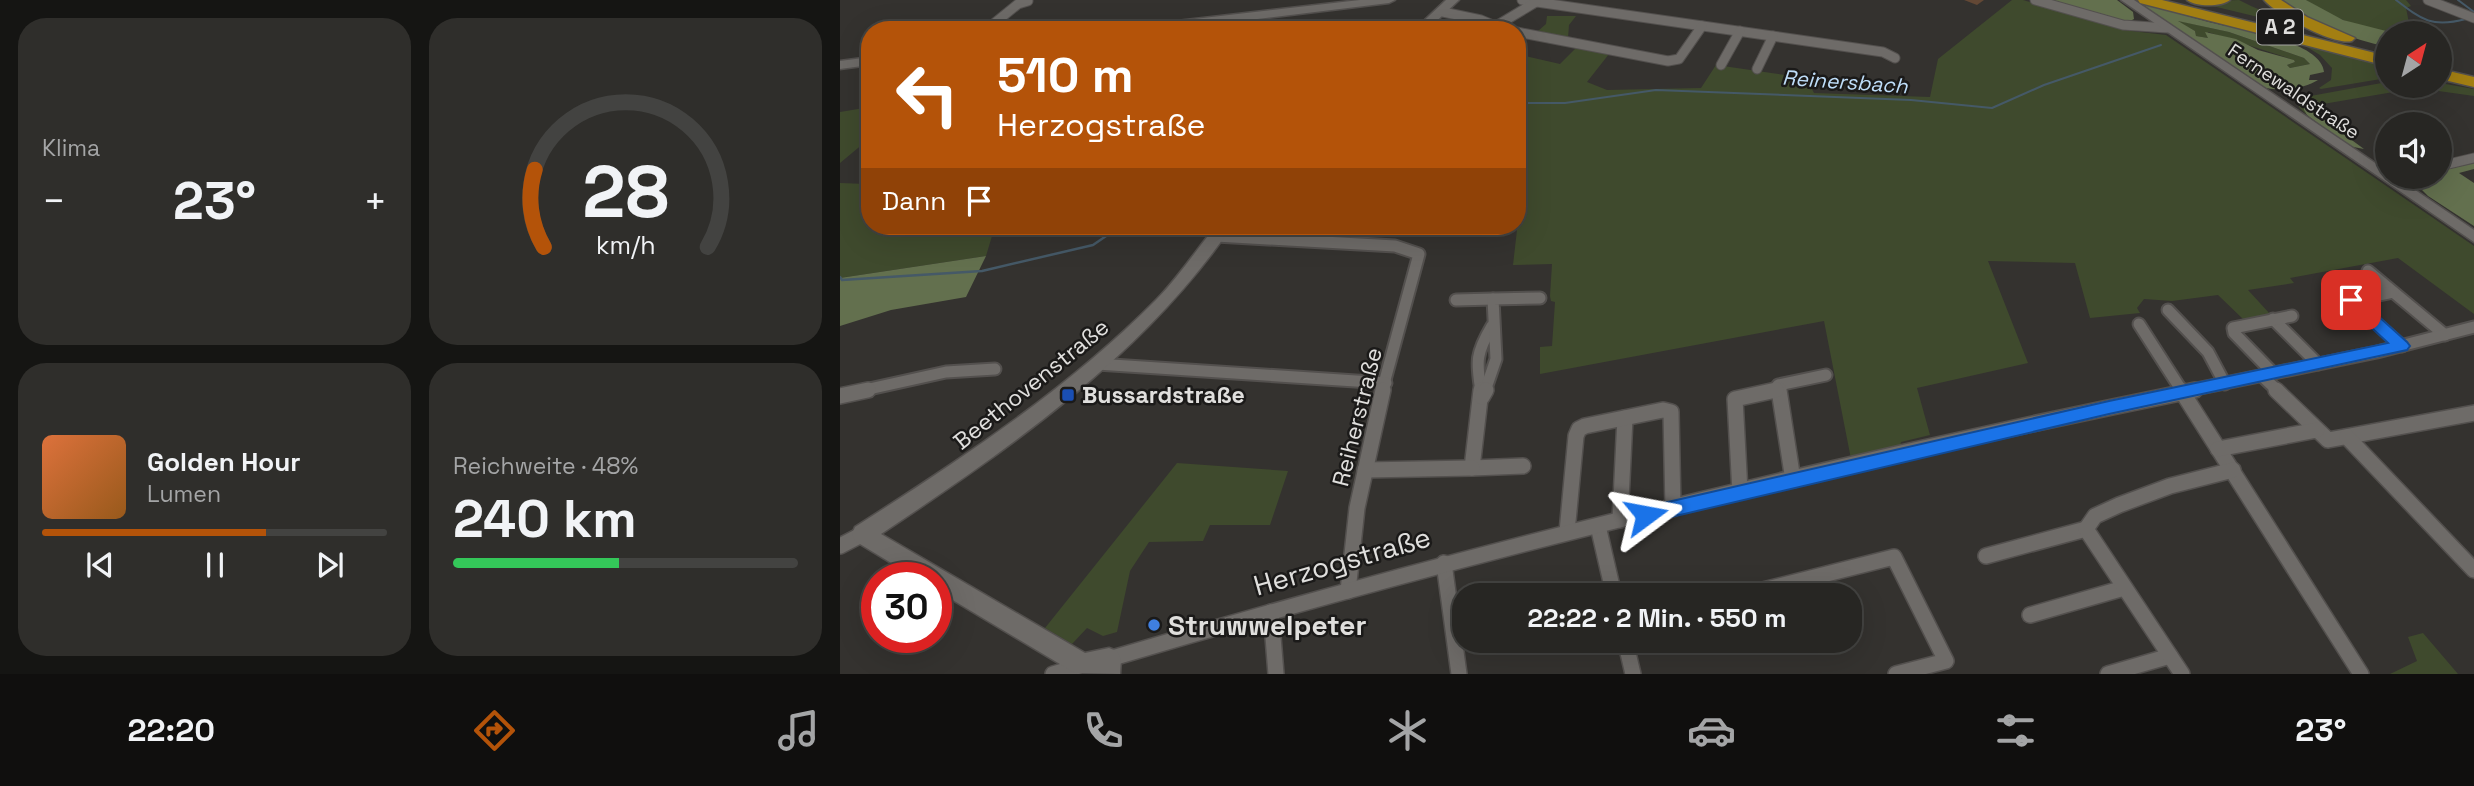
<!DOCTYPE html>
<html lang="de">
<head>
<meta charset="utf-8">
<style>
	:root { --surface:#272623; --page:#2f2e2b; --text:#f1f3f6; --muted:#a4a5a6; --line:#434341; --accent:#b45309 }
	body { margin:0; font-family:"Space Grotesk",sans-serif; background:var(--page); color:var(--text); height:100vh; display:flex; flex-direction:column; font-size:26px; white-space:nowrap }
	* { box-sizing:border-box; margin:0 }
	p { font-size:23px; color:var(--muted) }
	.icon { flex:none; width:38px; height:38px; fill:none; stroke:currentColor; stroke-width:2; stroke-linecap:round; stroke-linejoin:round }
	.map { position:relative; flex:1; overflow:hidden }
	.side { display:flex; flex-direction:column; gap:18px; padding:18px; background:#151513; width:840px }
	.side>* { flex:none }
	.hud { position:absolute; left:21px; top:21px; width:665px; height:214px; border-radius:28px; box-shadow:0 7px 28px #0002,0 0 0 2px var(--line); background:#b45309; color:#fff; overflow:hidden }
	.needle { width:46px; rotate:36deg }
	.fabs { position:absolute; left:1535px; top:21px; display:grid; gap:14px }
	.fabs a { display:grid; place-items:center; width:77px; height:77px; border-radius:50%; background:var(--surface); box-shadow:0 7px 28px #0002,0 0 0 2px var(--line); font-size:35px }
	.speed { position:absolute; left:21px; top:562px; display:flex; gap:14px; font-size:35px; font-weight:700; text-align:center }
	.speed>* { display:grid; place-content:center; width:91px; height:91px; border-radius:50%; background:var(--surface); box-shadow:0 7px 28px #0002,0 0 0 2px var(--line); line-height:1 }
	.speed .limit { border:10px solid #d22; background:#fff; color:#111 }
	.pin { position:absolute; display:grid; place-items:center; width:60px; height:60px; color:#fff; margin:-30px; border-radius:14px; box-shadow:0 4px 10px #0006 }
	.me { position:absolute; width:77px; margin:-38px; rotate:77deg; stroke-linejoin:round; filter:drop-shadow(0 0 5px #0008) }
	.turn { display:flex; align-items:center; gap:24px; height:147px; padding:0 21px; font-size:32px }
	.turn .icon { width:91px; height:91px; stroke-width:2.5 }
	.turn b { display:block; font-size:49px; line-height:60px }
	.then { display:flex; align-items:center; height:66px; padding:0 21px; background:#0003; gap:14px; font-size:26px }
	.big { font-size:52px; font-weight:700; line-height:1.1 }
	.side .widget { flex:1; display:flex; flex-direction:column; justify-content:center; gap:10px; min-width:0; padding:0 24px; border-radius:28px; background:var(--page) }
	.side .dial { align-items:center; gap:0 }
	.dial svg { height:182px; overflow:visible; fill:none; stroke:var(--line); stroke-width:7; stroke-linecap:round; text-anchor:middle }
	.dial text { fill:var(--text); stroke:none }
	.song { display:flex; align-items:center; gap:21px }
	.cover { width:84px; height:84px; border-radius:10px; background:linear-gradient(135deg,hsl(20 70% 55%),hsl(30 70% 35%)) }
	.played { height:7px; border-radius:4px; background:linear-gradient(90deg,var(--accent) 65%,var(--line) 65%) }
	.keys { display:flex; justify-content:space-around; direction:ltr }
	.heat { display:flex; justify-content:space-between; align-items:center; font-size:38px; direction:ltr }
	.charge { height:10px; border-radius:5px; background:linear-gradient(90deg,#34c759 48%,var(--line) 0) }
	.side .tiles { flex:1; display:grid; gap:18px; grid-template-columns:repeat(2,1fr) }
	.trip { position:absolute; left:612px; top:583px; width:410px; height:70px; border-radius:28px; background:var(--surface); box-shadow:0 7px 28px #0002,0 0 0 2px var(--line); font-weight:700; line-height:70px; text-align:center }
	.menu { display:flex; height:112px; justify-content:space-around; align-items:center; background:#100f0e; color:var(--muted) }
	.menu .icon { width:49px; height:49px }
	.menu .on { color:var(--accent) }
	.menu b { font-size:32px; color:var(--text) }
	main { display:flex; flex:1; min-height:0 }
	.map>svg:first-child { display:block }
</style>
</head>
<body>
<main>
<section class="side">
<div class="tiles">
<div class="widget"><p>Klima</p>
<div class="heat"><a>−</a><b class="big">23°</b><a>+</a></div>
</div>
<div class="widget dial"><svg viewBox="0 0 100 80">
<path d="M14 69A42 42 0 1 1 86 69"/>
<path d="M14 69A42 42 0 0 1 10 35" stroke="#b45309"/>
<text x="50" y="56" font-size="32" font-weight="700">28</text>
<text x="50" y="72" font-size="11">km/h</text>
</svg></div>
<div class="widget">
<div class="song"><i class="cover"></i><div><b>Golden Hour</b><p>Lumen</p></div></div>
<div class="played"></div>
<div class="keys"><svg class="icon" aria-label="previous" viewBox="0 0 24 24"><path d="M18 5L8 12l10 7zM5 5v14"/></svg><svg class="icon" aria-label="pause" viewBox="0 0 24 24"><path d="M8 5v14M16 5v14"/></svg><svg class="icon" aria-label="next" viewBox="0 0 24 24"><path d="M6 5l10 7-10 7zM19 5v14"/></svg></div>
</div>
<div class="widget"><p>Reichweite · 48%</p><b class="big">240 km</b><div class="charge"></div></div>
</div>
</section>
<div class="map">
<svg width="1634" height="674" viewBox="0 0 1634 674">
	<rect width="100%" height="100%" fill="#34322f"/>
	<g fill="#3f4a2d">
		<path d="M1172,0H1183L1283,30L1326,35L1634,246V314L1558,258L1450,278L1454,283L1408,290L1430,314L1403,319L1378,295L1332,301L1304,299L1297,308L1300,313L1250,318L1235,263L1148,261L1188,363L1077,388L1090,435L1061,442L1060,447L1011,459L984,321L700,374V347L712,346L715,302L711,301L710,296L712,264L673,265L677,230L584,231L586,226H677V54L720,64L737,47L769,54L747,82L767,90L861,88L876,65L966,78L974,93L1090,97L1098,59Z"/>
		<path d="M1399,0C1430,17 1463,24 1496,36L1356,2Z"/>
		<path d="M1466,0H1566L1571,6L1566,8L1571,33C1534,33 1496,21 1466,0Z"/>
		<path d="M707,16H736L729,25L728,38L698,31L706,24Z"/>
		<path d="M1340,21L1389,32L1464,58L1470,64L1450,68L1447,65L1455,62L1454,60L1368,32V38L1356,36L1355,31L1338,22Z"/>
		<path d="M1462,44L1547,65V78L1481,89L1479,88L1491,80L1492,68L1480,55Z"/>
		<path d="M1547,82V86H1600V83L1634,89V96L1577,88L1483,104L1475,99L1464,110L1467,115L1459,107V102L1465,97Z"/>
		<path d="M30,107V138L0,163V112Z"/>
		<path d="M30,181V226H155L146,256L0,278V183L26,184Z"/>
		<path d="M337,463L448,471L430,525H370L363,541L309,542L290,571L277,632L263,636L247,628L232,644L205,628Z"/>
		<path d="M1583,633L1618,674H1550L1577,661L1568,637Z"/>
	</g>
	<g fill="#63704e" fill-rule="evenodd">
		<path d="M1202,0H1277L1293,12L1294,19L1288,22Z"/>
		<path d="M1437,0H1466L1503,20L1554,33H1547V47C1506,38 1472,22 1437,0Z"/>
		<path d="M1300,3C1323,9 1346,16 1369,22C1395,29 1481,40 1484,72L1470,75L1469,80H1478C1464,89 1438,92 1422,87ZM1338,21L1389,32L1464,58L1470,64L1450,68L1447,65L1455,62L1454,60L1418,50L1396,39L1365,32L1368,38L1356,36L1355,31Z"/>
		<path d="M1473,99L1483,104L1476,108L1479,116L1524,149L1508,146L1467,115L1464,110V103Z"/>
		<path d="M1634,163V169L1619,173L1634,183V226L1588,196L1571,179L1600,177V171Z"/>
		<path d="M146,256L126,297L51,310L0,326V278Z"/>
	</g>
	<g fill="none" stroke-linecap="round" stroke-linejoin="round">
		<g stroke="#455967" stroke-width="2">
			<path d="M1556,0C1582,20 1592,28 1626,19"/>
			<path d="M1618,0L1634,12"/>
			<path d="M677,103H725L816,90L1071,100L1152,108L1204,85L1321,45"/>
		</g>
		<path stroke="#455967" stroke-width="2.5" d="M0,277L2,280L142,271L253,245L272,232L312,226"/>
		<g stroke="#53504e" stroke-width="11">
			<g id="street-far2">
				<path d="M682,0L1043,52L1055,58"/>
				<path d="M1195,0L1283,25L1327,28"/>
				<path d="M1588,0L1634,18"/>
				<path d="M603,12L641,20L665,30"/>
				<path d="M656,26L696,2"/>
				<path d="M146,30L178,4L188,1"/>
				<path d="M677,32L828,61L839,59L862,26"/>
				<path d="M881,65L900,31"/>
				<path d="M917,69L933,36"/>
				<path d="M1600,166L1634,158"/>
			</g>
		</g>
		<g stroke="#53504e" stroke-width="15">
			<g id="street-far1">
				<path d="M376,236L555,246L579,254L542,391"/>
				<path d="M1528,271L1605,335"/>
				<path d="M616,300L653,299"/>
				<path d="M1511,301L1562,346"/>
				<path d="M1511,301L1553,292"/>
				<path d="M1328,310L1368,352L1385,384"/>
				<path d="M1433,319L1478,364"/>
				<path d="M1299,324L1342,391"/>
				<path d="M257,364L546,383"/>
				<path d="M1433,373L1394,333L1393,328L1452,316"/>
				<path d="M1422,376L1438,391"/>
				<path d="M20,391L106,372L155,369"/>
				<path d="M641,391C636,361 636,353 652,326"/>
				<path d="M645,391L656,359L653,299L700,298"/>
				<path d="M928,391L939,389L938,385L986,375"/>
				<path d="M1346,391L1537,352L1634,327"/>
			</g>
		</g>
		<g stroke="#53504e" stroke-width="18">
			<g id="street">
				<path d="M641,390L632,468L683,466"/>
				<path d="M939,390L953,480"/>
				<path d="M1341,390L1521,674"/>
				<path d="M1436,390L1488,440L1634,413"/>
				<path d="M0,396L28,390"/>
				<path d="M642,397L646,390"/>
				<path d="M1507,437L1634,570"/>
				<path d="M1378,449L1477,430"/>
				<path d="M525,470L632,468"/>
				<path d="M900,492L895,399L936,390"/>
				<path d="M780,520L785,418"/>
				<path d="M758,526L774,595"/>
				<path d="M727,532L736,436L739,429L745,426L823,410L831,412L833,509"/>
				<path d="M0,546L23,534"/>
				<path d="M1146,556L1246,529"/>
				<path d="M604,563L619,674"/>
				<path d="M508,591L517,508L543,390"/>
				<path d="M903,595L1054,557L1106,661L1056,674"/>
				<path d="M431,612L436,674"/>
				<path d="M1190,615L1284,588"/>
				<path d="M785,640L793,674"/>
				<path d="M269,659C626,553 990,464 1355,390"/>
				<path d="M213,674L243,665"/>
				<path d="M1268,674L1330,656"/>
				<path d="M1342,674L1246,529L1255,516L1279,505L1330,486L1393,470"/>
			</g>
		</g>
		<g stroke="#53504e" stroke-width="3">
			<g id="secondary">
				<path d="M520,0H555L549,3L326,30H288L294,26Z"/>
				<path d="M606,0H619L587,30H574Z"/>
				<path d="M1281,0H1294L1547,171V177H1556L1634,230V242Z"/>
				<path d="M30,57V65L0,69V61Z"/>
				<path d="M376,226H392C303,356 170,448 41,534L245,653L269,648L277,651L281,659L280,674L235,673L96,590V578H76L15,541L12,534L15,527C120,460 228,389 316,300C338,278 356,250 376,226Z"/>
			</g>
		</g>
		<g stroke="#53504e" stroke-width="3">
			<g id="highway">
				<path d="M1298,0H1322L1547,56V66L1300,3Z"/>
				<path d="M1347,0H1390C1381,7 1356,7 1347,0Z"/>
				<path d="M1424,0H1441L1467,17L1515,38L1512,41C1494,46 1436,14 1424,0Z"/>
				<path d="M1600,69L1634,77V87L1600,79Z"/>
			</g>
		</g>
		<use href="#street-far2" stroke="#6e6b68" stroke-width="9"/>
		<use href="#street-far1" stroke="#6e6b68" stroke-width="11"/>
		<use href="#street" stroke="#6e6b68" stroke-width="15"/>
		<use href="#secondary" fill="#6e6b68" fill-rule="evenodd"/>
		<use href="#highway" fill="#a37f12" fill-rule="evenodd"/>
	</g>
	<path fill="#634835" d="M1124,0H1144L1137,5Z"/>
	<path fill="#1a73e8" stroke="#114b97" stroke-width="2" d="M1511,295L1517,297L1567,342L1570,346L1567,350L1269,414L806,523L800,520L797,515L800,509L806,507L1269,401L1548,343L1506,304L1503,300Z"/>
	<rect fill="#1a4fb4" stroke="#1b1a19" stroke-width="2.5" x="221" y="388" width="14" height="14" rx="3.5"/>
	<circle fill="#3f7fe0" stroke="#1b1a19" stroke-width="2.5" cx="314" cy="625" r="7"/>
	<g text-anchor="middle" stroke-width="5" stroke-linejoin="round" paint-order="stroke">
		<g font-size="19" fill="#e0dfdd" stroke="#1b1a19">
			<text transform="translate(1454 91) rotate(34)" y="7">Fernewaldstraße</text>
		</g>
		<rect fill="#1b1a19" stroke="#a5a4a2" stroke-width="2" x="1417" y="9.5" width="46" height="35" rx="5"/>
		<g font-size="21" font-weight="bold" fill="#e0dfdd">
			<text x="1440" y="34">A 2</text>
		</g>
		<g font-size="21" font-style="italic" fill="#beddf8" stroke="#1b1a19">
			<text transform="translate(1005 82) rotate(4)" y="7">Reinersbach</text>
		</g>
		<g font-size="23" fill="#e0dfdd" stroke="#1b1a19">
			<text transform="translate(191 384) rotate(-39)" y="8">Beethovenstraße</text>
			<text transform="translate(517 417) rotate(-76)" y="8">Reiherstraße</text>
		</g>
		<g font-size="23" font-weight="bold" fill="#e0dfdd" stroke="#1b1a19" text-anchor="start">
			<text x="242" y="403">Bussardstraße</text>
		</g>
		<g font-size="28" fill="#e0dfdd" stroke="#1b1a19">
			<text transform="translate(502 561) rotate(-16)" y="10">Herzogstraße</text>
		</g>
		<g font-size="28" font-weight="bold" fill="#e0dfdd" stroke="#1b1a19" text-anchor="start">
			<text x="328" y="635">Struwwelpeter</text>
		</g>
	</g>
</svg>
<div class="fabs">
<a><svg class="needle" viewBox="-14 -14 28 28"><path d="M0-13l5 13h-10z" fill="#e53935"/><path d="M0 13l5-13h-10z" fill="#a4a5a6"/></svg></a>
<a><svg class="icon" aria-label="sound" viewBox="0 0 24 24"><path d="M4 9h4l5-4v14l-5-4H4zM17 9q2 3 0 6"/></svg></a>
</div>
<div class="speed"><div class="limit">30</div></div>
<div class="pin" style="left:1511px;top:300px;background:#d93025"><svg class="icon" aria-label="arrive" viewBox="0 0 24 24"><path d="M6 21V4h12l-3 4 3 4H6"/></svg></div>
<svg class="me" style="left:806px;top:515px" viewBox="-20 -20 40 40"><path d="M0-17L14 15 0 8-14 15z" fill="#1a73e8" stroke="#fff" stroke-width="4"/></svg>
<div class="trip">22:22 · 2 Min. · 550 m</div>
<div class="hud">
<div class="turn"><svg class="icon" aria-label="left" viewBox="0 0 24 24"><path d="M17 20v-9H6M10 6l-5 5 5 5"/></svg><div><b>510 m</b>Herzogstraße</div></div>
<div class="then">Dann<svg class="icon" aria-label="arrive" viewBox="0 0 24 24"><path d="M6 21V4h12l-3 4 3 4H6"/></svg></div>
</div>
</div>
</main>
<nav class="menu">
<b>22:20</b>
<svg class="icon on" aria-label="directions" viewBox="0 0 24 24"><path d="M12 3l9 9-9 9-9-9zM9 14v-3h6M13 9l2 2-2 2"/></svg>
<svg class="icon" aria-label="music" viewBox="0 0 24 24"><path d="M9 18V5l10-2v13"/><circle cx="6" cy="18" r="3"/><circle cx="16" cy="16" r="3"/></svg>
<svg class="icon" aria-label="phone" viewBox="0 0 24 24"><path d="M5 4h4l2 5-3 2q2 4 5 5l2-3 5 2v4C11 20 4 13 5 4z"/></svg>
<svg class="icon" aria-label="climate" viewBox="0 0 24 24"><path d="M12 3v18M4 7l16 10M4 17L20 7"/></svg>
<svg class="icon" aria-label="car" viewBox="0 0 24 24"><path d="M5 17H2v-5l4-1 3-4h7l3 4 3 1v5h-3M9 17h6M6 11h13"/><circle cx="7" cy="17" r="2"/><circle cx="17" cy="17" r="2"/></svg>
<svg class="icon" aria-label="filters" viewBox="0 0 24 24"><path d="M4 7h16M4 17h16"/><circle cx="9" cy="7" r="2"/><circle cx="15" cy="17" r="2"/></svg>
<b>23°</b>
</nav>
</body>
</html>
